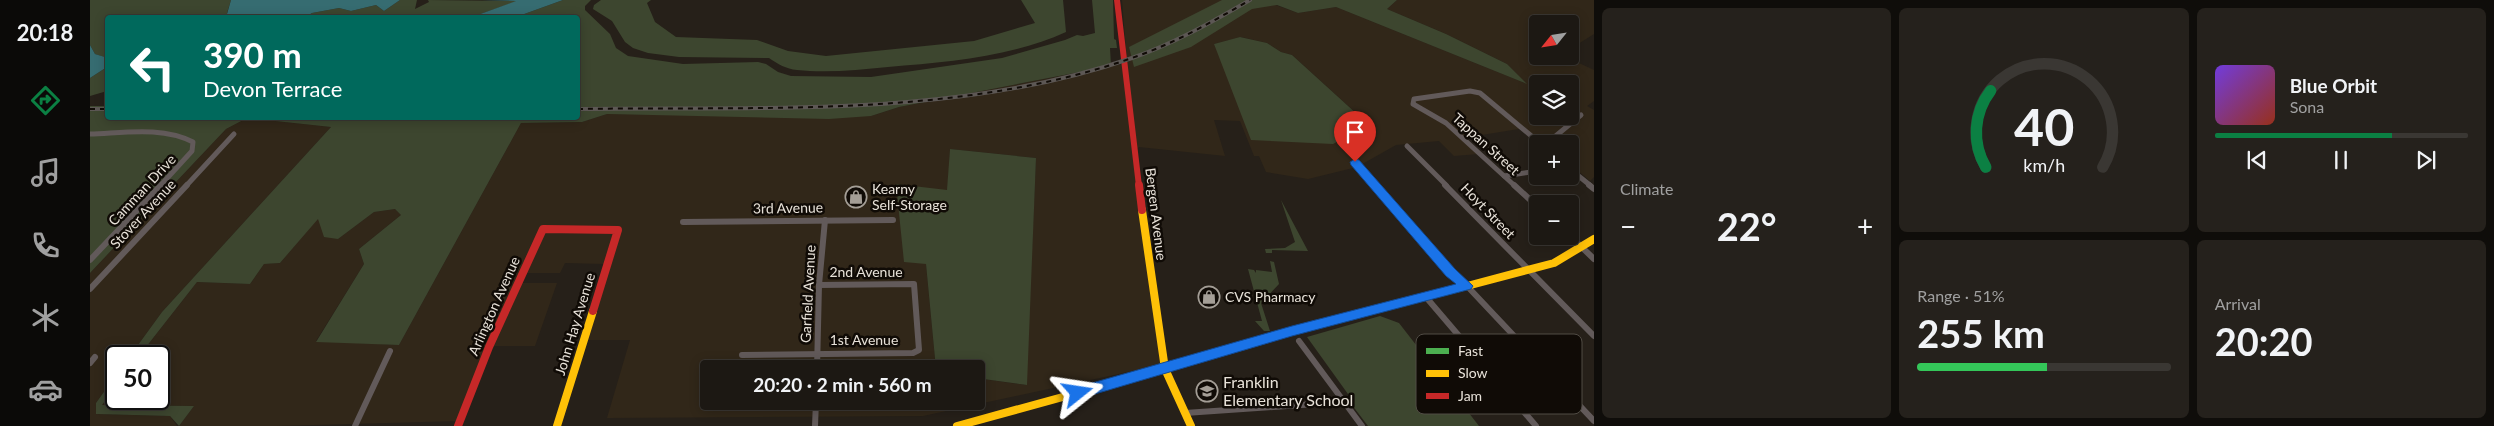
<!DOCTYPE html>
<html lang="en">
<head>
<meta charset="utf-8">
<style>
	:root { --surface:#1c1813; --page:#25211c; --text:#f1f3f6; --muted:#a0a0a0; --line:#3a3733; --accent:#0b8043 }
	body { margin:0; font-family:Lato,sans-serif; background:var(--page); color:var(--text); height:100vh; display:flex; flex-direction:column; font-size:19px; white-space:nowrap }
	* { box-sizing:border-box; margin:0 }
	p { font-size:16px; color:var(--muted) }
	.icon { flex:none; width:28px; height:28px; fill:none; stroke:currentColor; stroke-width:2; stroke-linecap:round; stroke-linejoin:round }
	.map { position:relative; flex:1; overflow:hidden }
	.drawer { display:flex; flex-direction:column; gap:8px; padding:8px; background:#0f0d0a; width:900px }
	.drawer>* { flex:none }
	.banner { position:absolute; left:15px; top:15px; width:475px; height:105px; border-radius:5px; box-shadow:0 2px 12px #0003,0 0 0 1px var(--line); background:#00695c; color:#fff; overflow:hidden }
	.needle { width:32px; rotate:240deg }
	.buttons { position:absolute; left:1439px; top:15px; display:grid; gap:10px }
	.buttons a { display:grid; place-items:center; width:50px; height:50px; border-radius:5px; background:var(--surface); box-shadow:0 2px 12px #0003,0 0 0 1px var(--line); font-size:25px }
	.speed { position:absolute; left:15px; top:345px; display:flex; gap:10px; font-size:25px; font-weight:700; text-align:center }
	.speed>* { display:grid; place-content:center; width:65px; height:65px; border-radius:50%; background:var(--surface); box-shadow:0 2px 12px #0003,0 0 0 1px var(--line); line-height:1 }
	.speed .limit { border:2px solid #111; border-radius:8px; background:#fff; color:#111 }
	.pin { position:absolute; display:grid; place-items:center; width:42px; height:42px; color:#fff; margin:-51px -21px; border-radius:50% 50% 50% 0; rotate:-45deg; box-shadow:0 0 5px #0007 }
	.pin .icon { rotate:45deg }
	.me { position:absolute; width:55px; margin:-28px; rotate:75deg; stroke-linejoin:round; filter:drop-shadow(0 0 4px #0008) }
	.turn { display:flex; align-items:center; gap:18px; height:105px; padding:0 15px; font-size:22px }
	.turn .icon { width:65px; height:65px; stroke-width:2.5 }
	.turn b { display:block; font-size:35px; line-height:42px }
	.big { font-size:38px; font-weight:700; line-height:1.1 }
	.drawer .card { flex:1; display:flex; flex-direction:column; justify-content:center; gap:8px; min-width:0; padding:0 18px; border-radius:8px; background:var(--page) }
	.drawer .dial { align-items:center; gap:0 }
	.dial svg { height:130px; overflow:visible; fill:none; stroke:var(--line); stroke-width:7; stroke-linecap:round; text-anchor:middle }
	.dial text { fill:var(--text); stroke:none }
	.song { display:flex; align-items:center; gap:15px }
	.cover { width:60px; height:60px; border-radius:8px; background:linear-gradient(135deg,hsl(260 70% 55%),hsl(10 70% 35%)) }
	.played { height:5px; border-radius:2px; background:linear-gradient(90deg,var(--accent) 70%,var(--line) 70%) }
	.keys { display:flex; justify-content:space-around; direction:ltr }
	.heat { display:flex; justify-content:space-between; align-items:center; font-size:28px; direction:ltr }
	.charge { height:8px; border-radius:4px; background:linear-gradient(90deg,#34c759 51%,var(--line) 0) }
	.drawer .tiles { flex:1; display:grid; gap:8px; grid-template-columns:repeat(3,1fr) }
	.card:first-child { grid-row:span 2 }
	.trip { position:absolute; left:610px; top:360px; width:285px; height:50px; border-radius:5px; background:var(--surface); box-shadow:0 2px 12px #0003,0 0 0 1px var(--line); font-weight:700; line-height:50px; text-align:center }
	main { display:flex; flex:1; min-height:0 }
	.tab-bar { display:flex; flex-direction:column; width:90px; justify-content:space-around; align-items:center; background:#0b0a08; color:var(--muted) }
	.tab-bar .icon { width:35px; height:35px }
	.tab-bar .current { color:var(--accent) }
	.tab-bar b { font-size:22px; color:var(--text) }
	.map>svg:first-child { display:block }
</style>
</head>
<body>
<main>
<nav class="tab-bar">
<b>20:18</b>
<svg class="icon current" aria-label="directions" viewBox="0 0 24 24"><path d="M12 3l9 9-9 9-9-9zM9 14v-3h6M13 9l2 2-2 2"/></svg>
<svg class="icon" aria-label="music" viewBox="0 0 24 24"><path d="M9 18V5l10-2v13"/><circle cx="6" cy="18" r="3"/><circle cx="16" cy="16" r="3"/></svg>
<svg class="icon" aria-label="phone" viewBox="0 0 24 24"><path d="M5 4h4l2 5-3 2q2 4 5 5l2-3 5 2v4C11 20 4 13 5 4z"/></svg>
<svg class="icon" aria-label="climate" viewBox="0 0 24 24"><path d="M12 3v18M4 7l16 10M4 17L20 7"/></svg>
<svg class="icon" aria-label="car" viewBox="0 0 24 24"><path d="M5 17H2v-5l4-1 3-4h7l3 4 3 1v5h-3M9 17h6M6 11h13"/><circle cx="7" cy="17" r="2"/><circle cx="17" cy="17" r="2"/></svg>
</nav>
<div class="map">
<svg width="1504" height="426" viewBox="0 0 1504 426">
	<rect width="100%" height="100%" fill="#262019"/>
	<g fill="#312719" fill-rule="evenodd">
		<path d="M1032,0H1172L1208,13L1246,7L1435,83L1417,64L1356,34L1297,9L1307,0H1504V34L1480,49V24H1448V56H1474L1504,70V101L1497,106L1504,110V177L1500,181L1480,164V144H1454L1435,128L1373,138L1389,154L1364,156L1349,141L1306,145L1267,167L1218,179L1176,172L1169,156H1164L1150,121L1124,120L1135,156L1049,147L1045,151L1075,364L833,416L517,418L540,340H492L514,264L475,263L470,273H431L426,283H467L445,346H400L370,421L187,426H89L104,406L11,405L26,386V399H69V356H49L107,282L160,284L174,264L190,263L228,218L248,239L284,212L305,209L311,215L269,249L274,264L226,341L309,345L431,123L492,122L517,114L781,116L809,107L1037,63ZM1151,37L1177,43L1191,52L1202,55L1278,124L1124,44ZM1448,84H1480V116H1448ZM860,149L946,158L936,385L886,378V401H619V369H846L836,264L858,190Z"/>
		<path d="M157,118L241,127L72,312L40,356H26V375L6,403V414L80,416L87,426H0V273L136,129Z"/>
	</g>
	<g fill="#3d462f">
		<path d="M0,0H141L137,13L140,17L18,18L17,58L5,54L0,45Z"/>
		<path d="M310,0H327L325,9L339,2L338,0L428,1L382,17L216,18L222,13L249,8L261,11L286,5L294,11Z"/>
		<path d="M473,0H501L495,6V10L520,34L526,48L538,56L593,64L668,62L676,64L688,72L701,76L781,77L912,58L975,40L987,35L993,36L1005,33L1002,0H1023L1024,39L1026,40L1027,48H1020L1021,66L809,107L781,116L739,119L517,114L492,122L431,123L309,345L226,342L274,264L269,249L311,215L305,209L284,212L248,239L234,237L228,219L190,263L174,264L160,284L107,282L49,356H40L72,312L241,127L157,118L136,129L0,273V106H17L18,118H488V18L426,17Z"/>
		<path d="M511,0H561L557,3L565,22L586,37L667,40L698,51L736,56L884,41L945,23L931,0H973L976,32C921,57 858,62 798,67C768,70 736,73 707,70C696,69 688,64 679,58L589,57L558,53L543,48L535,42L522,21L503,9L504,5Z"/>
		<path d="M1132,0H1307L1297,9L1356,34L1417,64L1437,84L1246,7L1208,13L1187,5L1162,9L1101,47L1044,67L1039,47Z"/>
		<path d="M1150,37L1177,43L1191,52L1202,55L1279,125L1243,144L1161,140L1124,44Z"/>
		<path d="M17,67V91L0,96V78Z"/>
		<path d="M860,149L946,158L937,385L886,378V369H846L836,264L814,262L806,184L857,190Z"/>
		<path d="M1191,200L1218,251L1182,250V253H1176L1175,249L1195,248L1205,242Z"/>
		<path d="M1180,261L1184,262L1189,284L1171,303L1180,331H1174L1165,321H1172L1158,269L1164,270L1166,273V270L1182,272Z"/>
		<path d="M1290,316L1309,323L1389,426H1278L1262,405L1263,401L1217,337Z"/>
		<path d="M26,375V386L12,405L104,406L89,426L80,416L6,414V403Z"/>
	</g>
	<g fill="#366c71">
		<path d="M141,0H310L294,11L286,5L261,11L249,8L222,13L216,17L140,18L137,14Z"/>
		<path d="M392,0H473L426,17H382L426,1Z"/>
		<path d="M0,45L5,54L18,58L17,67L0,78Z"/>
	</g>
	<g fill="none" stroke-linecap="round" stroke-linejoin="round">
		<g stroke="#625a5a" stroke-width="5">
			<path d="M0,134C33,133 72,126 103,142L102,151L70,186"/>
			<path d="M1456,144L1491,115"/>
			<path d="M1317,146L1357,186"/>
			<path d="M1265,163L1285,186"/>
			<path d="M1480,169L1501,186"/>
			<path d="M1414,176L1448,171"/>
			<path d="M96,186L144,134"/>
			<path d="M1425,186L1356,123L1323,104L1324,99L1380,91L1390,93L1451,144"/>
		</g>
		<g stroke="#625a5a" stroke-width="6">
			<path d="M1284,185L1361,272L1377,286L1504,421"/>
			<path d="M1355,185L1504,336"/>
			<path d="M1424,185L1448,207"/>
			<path d="M1499,185L1504,189"/>
			<path d="M593,222L803,220"/>
			<path d="M1480,236L1504,259"/>
			<path d="M0,260L71,185"/>
			<path d="M0,289L97,185"/>
			<path d="M1335,296L1446,426"/>
			<path d="M1209,341L1272,426"/>
			<path d="M652,355L823,353L829,350L824,284L729,285"/>
			<path d="M0,363L5,357"/>
			<path d="M727,369L729,285L735,220"/>
			<path d="M1095,413L1254,402"/>
			<path d="M265,426L300,351"/>
			<path d="M725,426L726,401"/>
		</g>
		<path stroke="#4caf50" stroke-width="8" d="M1060,373L1202,331L1377,286"/>
		<g stroke="#ffc107" stroke-width="8">
			<path d="M1052,210L1075,369L1101,426"/>
			<path d="M1377,286L1464,263L1504,239"/>
			<path d="M467,426L503,311"/>
			<path d="M867,426L1060,373"/>
		</g>
		<path stroke="#c62828" stroke-width="6" d="M1027,0L1049,186"/>
		<g stroke="#c62828" stroke-width="8">
			<path d="M1049,185L1052,210"/>
			<path d="M368,426L399,347L453,229L528,230L503,311"/>
		</g>
		<g stroke="#5c5754" stroke-width="4">
			<g id="rail">
				<path d="M0,109H18"/>
				<path d="M488,109C671,106 866,119 1042,58C1083,44 1122,22 1160,0"/>
			</g>
		</g>
		<use href="#rail" stroke="#100b06" stroke-width="2" stroke-dasharray="5" stroke-linecap="butt"/>
	</g>
	<path fill="#1a73e8" stroke="#114b97" d="M1265,159L1269,160L1365,269L1383,286L1381,289L1202,336L988,399L983,397L981,393L983,389L988,387L1202,326L1366,284L1356,276L1261,165L1260,162Z"/>
	<defs>
		<g id="shop-ring" transform="scale(1.125)"><circle r="9.5" fill="#100b06" stroke="#a49e96" stroke-width="1.5"/><path d="M-5-2.5h2.3a2.7 3.5 0 0 1 5.4 0H5L5.5 6h-11ZM-1.5-2.5h3a1.5 2.3 0 0 0-3 0Z" fill="#a49e96"/></g>
		<g id="school-ring" transform="scale(1.125)"><circle r="9.5" fill="#100b06" stroke="#a49e96" stroke-width="1.5"/><path d="M0-5L7-2L0 1L-7-2ZM-4 1L0 2.5L4 1V4Q0 6-4 4Z" fill="#a49e96"/></g>
	</defs>
	<g fill-rule="evenodd">
		<use href="#shop-ring" x="766" y="197"/>
		<use href="#shop-ring" x="1119" y="297"/>
		<use href="#school-ring" x="1117" y="391"/>
	</g>
	<g text-anchor="middle" stroke-width="5" stroke-linejoin="round" paint-order="stroke">
		<g font-size="14" fill="#e8e2d9" stroke="#100b06">
			<text transform="translate(1396 144) rotate(42)" y="5">Tappan Street</text>
			<text transform="translate(52 190) rotate(-47)" y="5">Camman Drive</text>
			<text transform="translate(698 208) rotate(-1)" y="5">3rd Avenue</text>
			<text transform="translate(1398 211) rotate(46)" y="5">Hoyt Street</text>
			<text transform="translate(53 214) rotate(-47)" y="5">Stover Avenue</text>
			<text transform="translate(1066 214) rotate(83)" y="5">Bergen Avenue</text>
			<text x="776" y="277">2nd Avenue</text>
			<text transform="translate(718 294) rotate(-87)" y="5">Garfield Avenue</text>
			<text transform="translate(404 306) rotate(-66)" y="5">Arlington Avenue</text>
			<text transform="translate(485 324) rotate(-73)" y="5">John Hay Avenue</text>
			<text x="774" y="345">1st Avenue</text>
		</g>
		<g font-size="14" fill="#e8e2d9" stroke="#100b06" text-anchor="start">
			<text x="782" y="194">Kearny<tspan x="782" dy="16">Self-Storage</tspan></text>
			<text x="1135" y="302">CVS Pharmacy</text>
		</g>
		<g font-size="16" fill="#e8e2d9" stroke="#100b06" text-anchor="start">
			<text x="1133" y="388">Franklin<tspan x="1133" dy="18">Elementary School</tspan></text>
		</g>
	</g>
	<rect x="1326" y="334" width="166" height="80" rx="8" fill="#100b06" stroke="#514c45" stroke-width="1"/>
	<rect x="1336" y="348" width="23" height="6" fill="#4caf50"/>
	<rect x="1336" y="370" width="23" height="7" fill="#ffc107"/>
	<rect x="1336" y="393" width="23" height="6" fill="#c62828"/>
	<g font-size="14" fill="#e8e2d9">
		<text x="1368" y="356">Fast</text>
		<text x="1368" y="378">Slow</text>
		<text x="1368" y="401">Jam</text>
	</g>
</svg>
<div class="buttons">
<a><svg class="needle" viewBox="-14 -14 28 28"><path d="M0-13l5 13h-10z" fill="#e53935"/><path d="M0 13l5-13h-10z" fill="#a0a0a0"/></svg></a>
<a><svg class="icon" aria-label="layers" viewBox="0 0 24 24"><path d="M12 4l9 5-9 5-9-5zM3 14l9 5 9-5"/></svg></a>
<a>+</a>
<a>−</a>
</div>
<div class="speed"><div class="limit">50</div></div>
<div class="pin" style="left:1265px;top:162px;background:#d93025"><svg class="icon" aria-label="arrive" viewBox="0 0 24 24"><path d="M6 21V4h12l-3 4 3 4H6"/></svg></div>
<svg class="me" style="left:988px;top:393px" viewBox="-20 -20 40 40"><path d="M0-17L14 15 0 8-14 15z" fill="#1a73e8" stroke="#fff" stroke-width="4"/></svg>
<div class="trip">20:20 · 2 min · 560 m</div>
<div class="banner">
<div class="turn"><svg class="icon" aria-label="left" viewBox="0 0 24 24"><path d="M17 20v-9H6M10 6l-5 5 5 5"/></svg><div><b>390 m</b>Devon Terrace</div></div>
</div>
</div>
<section class="drawer">
<div class="tiles">
<div class="card"><p>Climate</p>
<div class="heat"><a>−</a><b class="big">22°</b><a>+</a></div>
</div>
<div class="card dial"><svg viewBox="0 0 100 80">
<path d="M14 69A42 42 0 1 1 86 69"/>
<path d="M14 69A42 42 0 0 1 17 22" stroke="#0b8043"/>
<text x="50" y="56" font-size="32" font-weight="700">40</text>
<text x="50" y="72" font-size="11">km/h</text>
</svg></div>
<div class="card">
<div class="song"><i class="cover"></i><div><b>Blue Orbit</b><p>Sona</p></div></div>
<div class="played"></div>
<div class="keys"><svg class="icon" aria-label="previous" viewBox="0 0 24 24"><path d="M18 5L8 12l10 7zM5 5v14"/></svg><svg class="icon" aria-label="pause" viewBox="0 0 24 24"><path d="M8 5v14M16 5v14"/></svg><svg class="icon" aria-label="next" viewBox="0 0 24 24"><path d="M6 5l10 7-10 7zM19 5v14"/></svg></div>
</div>
<div class="card"><p>Range · 51%</p><b class="big">255 km</b><div class="charge"></div></div>
<div class="card"><p>Arrival</p><b class="big">20:20</b></div>
</div>
</section>
</main>
</body>
</html>
